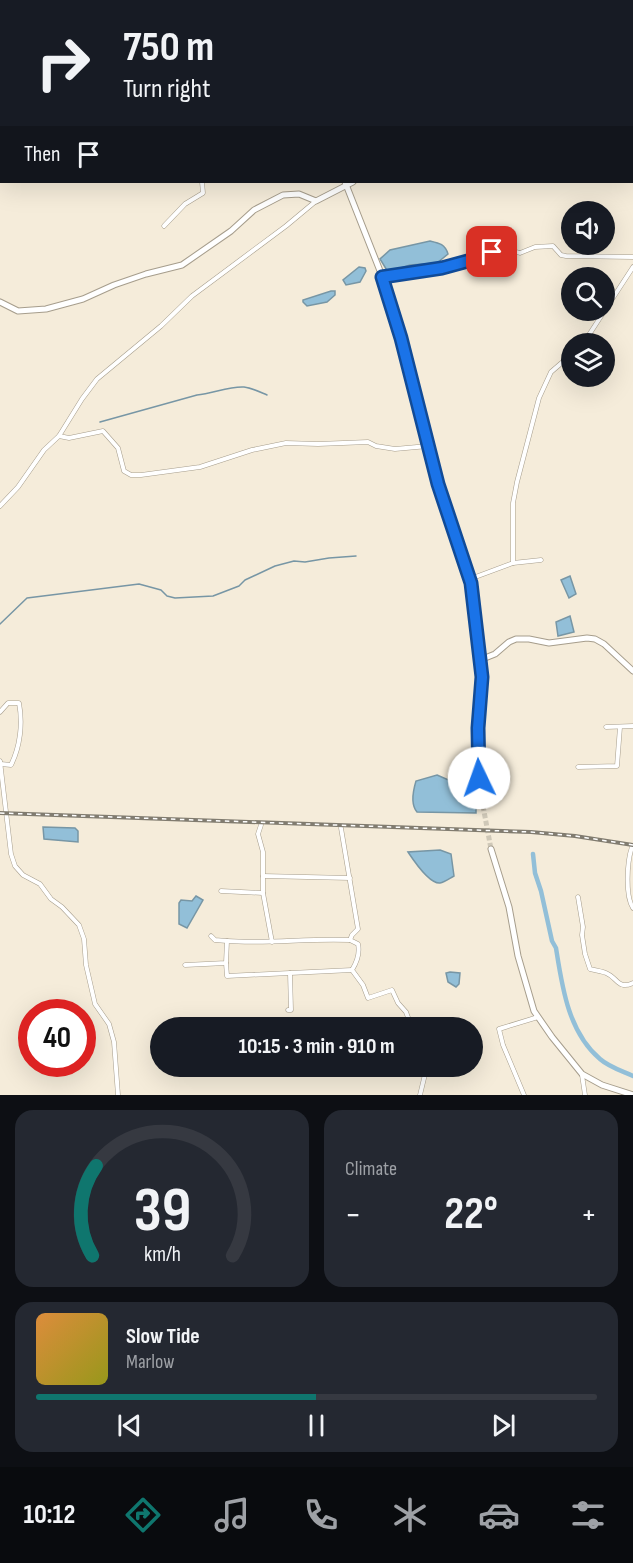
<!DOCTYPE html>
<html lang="en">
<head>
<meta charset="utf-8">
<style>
	:root { --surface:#171b24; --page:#242831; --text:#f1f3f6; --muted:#9ea1a6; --line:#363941; --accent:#0f766e }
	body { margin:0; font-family:"Sofia Sans Condensed",sans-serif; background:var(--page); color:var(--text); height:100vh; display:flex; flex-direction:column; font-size:22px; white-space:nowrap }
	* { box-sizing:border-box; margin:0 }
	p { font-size:20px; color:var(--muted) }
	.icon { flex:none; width:33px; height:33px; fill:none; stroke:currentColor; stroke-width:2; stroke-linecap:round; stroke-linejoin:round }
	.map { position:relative; height:1095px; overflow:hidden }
	.drawer { display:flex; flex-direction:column; gap:15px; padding:15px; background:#0d0f14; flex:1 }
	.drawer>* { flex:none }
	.hud { position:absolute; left:0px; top:0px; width:633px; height:183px; box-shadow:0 6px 24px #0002; background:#171b24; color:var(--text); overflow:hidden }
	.controls { position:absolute; left:561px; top:201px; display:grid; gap:12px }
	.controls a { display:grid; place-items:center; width:54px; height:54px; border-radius:50%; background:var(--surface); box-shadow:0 6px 24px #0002; font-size:30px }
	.speed { position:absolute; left:18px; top:999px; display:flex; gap:12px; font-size:30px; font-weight:700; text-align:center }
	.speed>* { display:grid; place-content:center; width:78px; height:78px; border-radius:50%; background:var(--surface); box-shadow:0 6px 24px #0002; line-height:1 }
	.speed .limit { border:9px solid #d22; background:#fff; color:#111 }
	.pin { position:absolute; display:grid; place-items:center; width:51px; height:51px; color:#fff; margin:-26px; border-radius:12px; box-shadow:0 3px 9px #0006 }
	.me { position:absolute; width:66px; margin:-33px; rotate:357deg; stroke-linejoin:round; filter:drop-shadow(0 0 4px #0008) }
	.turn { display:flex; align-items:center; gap:21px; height:126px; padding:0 24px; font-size:27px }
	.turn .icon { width:78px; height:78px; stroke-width:2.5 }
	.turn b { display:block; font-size:42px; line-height:51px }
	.then { display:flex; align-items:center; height:57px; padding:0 24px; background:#0003; gap:12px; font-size:22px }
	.big { font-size:45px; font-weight:700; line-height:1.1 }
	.drawer .tile { flex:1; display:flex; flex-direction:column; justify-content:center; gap:9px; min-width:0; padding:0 21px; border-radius:18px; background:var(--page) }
	.drawer .dial { align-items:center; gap:0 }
	.dial svg { height:156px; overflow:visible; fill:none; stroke:var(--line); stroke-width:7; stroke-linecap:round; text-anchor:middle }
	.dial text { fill:var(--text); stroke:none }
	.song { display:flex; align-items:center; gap:18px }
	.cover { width:72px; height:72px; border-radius:9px; background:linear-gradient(135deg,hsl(30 70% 55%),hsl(60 70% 35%)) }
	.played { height:6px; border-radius:3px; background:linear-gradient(90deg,var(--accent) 50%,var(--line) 50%) }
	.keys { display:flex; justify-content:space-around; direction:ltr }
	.heat { display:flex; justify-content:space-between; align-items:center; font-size:33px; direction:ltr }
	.drawer .tiles { flex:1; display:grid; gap:15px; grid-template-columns:1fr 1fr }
	.tile:last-child { grid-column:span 2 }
	.trip { position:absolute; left:150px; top:1017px; width:333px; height:60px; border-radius:30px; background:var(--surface); box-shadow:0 6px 24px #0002; font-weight:700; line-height:60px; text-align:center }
	.tab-bar { display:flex; height:96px; justify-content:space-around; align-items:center; background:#090b0e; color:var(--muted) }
	.tab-bar .icon { width:42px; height:42px }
	.tab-bar .selected { color:var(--accent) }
	.tab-bar b { font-size:27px; color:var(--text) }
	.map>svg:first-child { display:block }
</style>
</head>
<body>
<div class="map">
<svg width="633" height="1095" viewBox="0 0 633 1095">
	<rect width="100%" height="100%" fill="#f5ecda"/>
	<g fill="#92bfd8" stroke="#7796a5" stroke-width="1.5">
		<path d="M430,241C439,243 445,244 448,254L437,263L410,265L388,272L380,259L390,250Z"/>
		<path d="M359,267L365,268L366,271L360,282L346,285L343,280Z"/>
		<path d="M331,291H335V295L327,302L307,306L303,302V300Z"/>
		<path d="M570,576L576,594L569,598L561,580Z"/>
		<path d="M570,616L574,632L558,636L556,622Z"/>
		<path d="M437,775L453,782C462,778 468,779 476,785V813L417,812C410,804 413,791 416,781Z"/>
		<path d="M43,827L75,828L78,831V842L44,839Z"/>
		<path d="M440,850L451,854L454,876C450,878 445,882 440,883C429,884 414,861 408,852Z"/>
		<path d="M196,896L203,900L187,928L179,924V903L181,900L192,901Z"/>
		<path d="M450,972L460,973L459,984L456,987L448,982L446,973Z"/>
	</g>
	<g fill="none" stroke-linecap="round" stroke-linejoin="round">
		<g stroke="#7796a5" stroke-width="1.5">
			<path d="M100,422L197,395C212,394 229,386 244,387C252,388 260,392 267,395"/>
			<path d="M0,624L27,598L139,584L161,590L167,596L175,598L213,596L239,586L245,580L275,566L294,561L305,562L329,558L356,556"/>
		</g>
		<path stroke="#92bfd8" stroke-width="4.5" d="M533,854L535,873L541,891L552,941L556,948C562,986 568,1032 600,1059C609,1067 622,1071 633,1076"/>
		<path stroke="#cfc8b8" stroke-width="5" stroke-dasharray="5 2.5" stroke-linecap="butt" d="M483,806L491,849"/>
		<g stroke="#a69d8c" stroke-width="5">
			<g id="street">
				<path d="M205,0V2"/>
				<path d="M164,226L185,204L203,193L202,182"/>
				<path d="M382,277C393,277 404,272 415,270C424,269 434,269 443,267C467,263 497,244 520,253L535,247L553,246L561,255L566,256L633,257"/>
				<path d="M583,344L633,267"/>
				<path d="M59,436L69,438L103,431L118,448L124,471L131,475H141L200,467L252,450L286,443L318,444L368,442L376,446L395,449L428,446"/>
				<path d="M0,506L18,487L44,450L59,436L82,399L97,379L161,326L192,296L286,226L316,201"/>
				<path d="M513,563V503L517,482L539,398L551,372L572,354"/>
				<path d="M470,579L513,563L541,560"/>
				<path d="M0,712L8,703H19C23,724 20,747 11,765L1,764"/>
				<path d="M606,727L633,726"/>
				<path d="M0,761L11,854L15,866L23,875L40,884L51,899L62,907L79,925L84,939L86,965L95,1004L109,1024L114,1042L118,1095"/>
				<path d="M578,767L617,766L620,727"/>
				<path d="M261,825L258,834L263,852V893L272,942"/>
				<path d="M341,828L358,929L352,935L350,940L358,944C360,953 357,962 352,970L363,985L368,998L392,990L398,1003L406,1012L412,1028"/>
				<path d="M632,847C627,861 625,896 633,908"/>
				<path d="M263,876L350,878"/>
				<path d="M221,891L263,893"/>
				<path d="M578,897L583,927L582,935L585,954L590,969C595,970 601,971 606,973C618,978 618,990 633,983"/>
				<path d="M211,936L215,940L227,941"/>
				<path d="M226,963L227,976L352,970"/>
				<path d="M185,965L226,963L227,941C269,944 309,938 350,940"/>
				<path d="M288,1010H291L290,973"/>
				<path d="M582,1075L585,1095"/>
				<path d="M420,1095L427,1066"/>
				<path d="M524,1095L503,1045L499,1029L538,1017"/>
			</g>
		</g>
		<g stroke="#a69d8c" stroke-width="7">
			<g id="secondary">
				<path d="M257,0L259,2"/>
				<path d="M568,2L569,0"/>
				<path d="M345,182L384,281L401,338L438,484L471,583L482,677L478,763L483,806"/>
				<path d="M0,302L18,311L46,309L83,299L114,285L146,274L182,265L231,231L254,210L283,195L299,194L316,201L353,182"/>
				<path d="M480,660L495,654L509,642L516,639H529L549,643L587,638L595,639L604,644L633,671"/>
				<path d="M491,849L509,907L518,956L534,1011L552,1037L582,1074L602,1085L633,1095"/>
			</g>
		</g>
		<use href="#street" stroke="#fff" stroke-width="4"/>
		<use href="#secondary" stroke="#fff" stroke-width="5"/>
		<g stroke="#817c70" stroke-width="4">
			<path id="rail" d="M0,813L531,832L575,836L633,845"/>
		</g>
		<use href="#rail" stroke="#fff" stroke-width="1.5" stroke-dasharray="4.5" stroke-linecap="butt"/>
	</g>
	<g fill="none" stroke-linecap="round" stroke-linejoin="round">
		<g stroke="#114b97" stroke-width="15">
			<path id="route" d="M479,778L478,728L482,677L471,583L438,484L401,338L382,277L442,268L475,259L492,252"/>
		</g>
		<use href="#route" stroke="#1a73e8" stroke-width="10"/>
	</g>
</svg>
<div class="controls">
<a><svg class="icon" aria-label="sound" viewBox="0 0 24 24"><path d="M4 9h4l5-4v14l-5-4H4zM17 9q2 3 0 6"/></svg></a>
<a><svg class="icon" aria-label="search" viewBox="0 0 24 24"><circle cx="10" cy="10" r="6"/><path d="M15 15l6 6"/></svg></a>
<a><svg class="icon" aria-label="layers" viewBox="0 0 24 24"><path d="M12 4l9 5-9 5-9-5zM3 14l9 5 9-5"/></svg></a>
</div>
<div class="speed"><div class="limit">40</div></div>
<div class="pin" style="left:492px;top:252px;background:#d93025"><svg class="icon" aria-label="arrive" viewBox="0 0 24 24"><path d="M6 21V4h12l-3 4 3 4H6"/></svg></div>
<svg class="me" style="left:479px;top:778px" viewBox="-20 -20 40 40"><circle r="19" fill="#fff"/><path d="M0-13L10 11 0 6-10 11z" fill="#1a73e8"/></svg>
<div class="trip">10:15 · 3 min · 910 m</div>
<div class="hud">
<div class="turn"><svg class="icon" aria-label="right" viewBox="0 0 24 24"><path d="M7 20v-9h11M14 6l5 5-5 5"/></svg><div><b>750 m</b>Turn right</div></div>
<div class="then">Then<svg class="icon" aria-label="arrive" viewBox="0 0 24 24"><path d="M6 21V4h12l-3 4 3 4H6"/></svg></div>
</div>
</div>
<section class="drawer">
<div class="tiles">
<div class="tile dial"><svg viewBox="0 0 100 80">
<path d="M14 69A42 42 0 1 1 86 69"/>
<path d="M14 69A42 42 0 0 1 16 23" stroke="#0f766e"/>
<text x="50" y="56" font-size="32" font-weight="700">39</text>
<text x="50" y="72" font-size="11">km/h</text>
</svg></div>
<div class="tile"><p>Climate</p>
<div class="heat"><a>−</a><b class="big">22°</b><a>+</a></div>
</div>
<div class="tile">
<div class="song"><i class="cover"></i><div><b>Slow Tide</b><p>Marlow</p></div></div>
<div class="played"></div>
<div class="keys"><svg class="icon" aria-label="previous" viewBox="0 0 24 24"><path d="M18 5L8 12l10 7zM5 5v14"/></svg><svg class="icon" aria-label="pause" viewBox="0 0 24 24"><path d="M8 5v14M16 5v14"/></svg><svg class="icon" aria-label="next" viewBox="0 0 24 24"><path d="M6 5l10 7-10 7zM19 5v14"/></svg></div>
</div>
</div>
</section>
<nav class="tab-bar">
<b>10:12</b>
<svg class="icon selected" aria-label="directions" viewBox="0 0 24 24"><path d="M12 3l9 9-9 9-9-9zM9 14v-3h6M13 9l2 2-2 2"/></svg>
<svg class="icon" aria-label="music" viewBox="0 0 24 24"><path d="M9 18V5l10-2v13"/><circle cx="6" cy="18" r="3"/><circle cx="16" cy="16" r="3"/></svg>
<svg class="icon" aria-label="phone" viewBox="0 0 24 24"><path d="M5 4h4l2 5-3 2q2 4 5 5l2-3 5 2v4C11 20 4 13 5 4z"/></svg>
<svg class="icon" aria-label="climate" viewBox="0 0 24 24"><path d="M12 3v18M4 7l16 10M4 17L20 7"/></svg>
<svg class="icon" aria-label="car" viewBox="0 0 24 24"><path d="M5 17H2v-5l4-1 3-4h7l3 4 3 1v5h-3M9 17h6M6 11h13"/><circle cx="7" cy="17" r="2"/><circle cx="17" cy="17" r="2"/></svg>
<svg class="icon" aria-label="filters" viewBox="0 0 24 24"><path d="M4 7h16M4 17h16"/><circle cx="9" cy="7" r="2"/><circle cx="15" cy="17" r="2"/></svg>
</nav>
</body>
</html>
